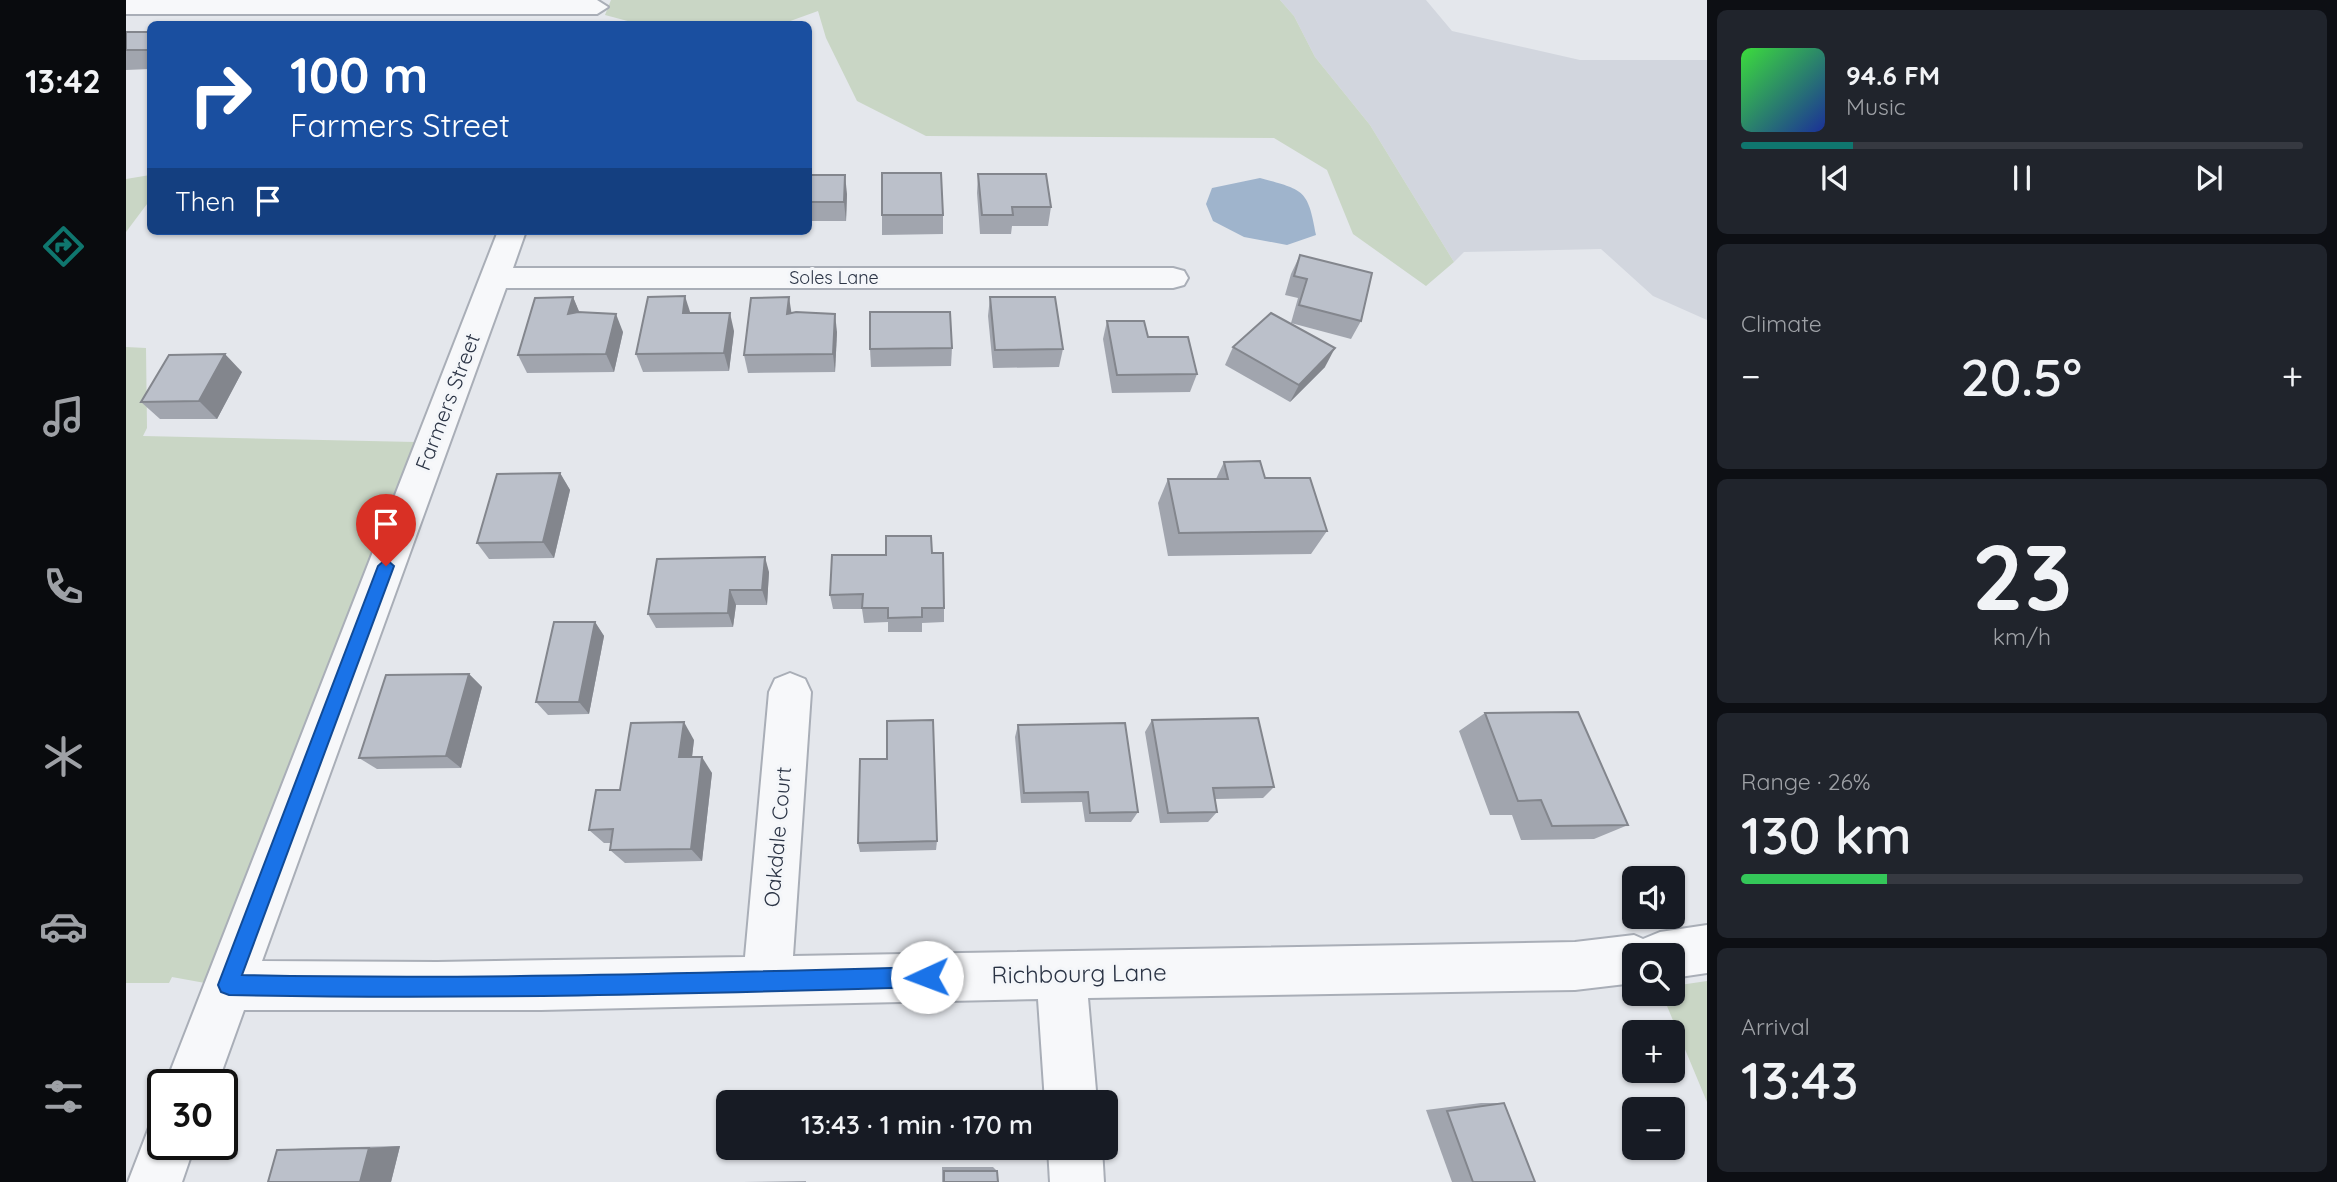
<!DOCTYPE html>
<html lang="en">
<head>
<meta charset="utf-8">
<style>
	:root { --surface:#171b24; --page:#20242c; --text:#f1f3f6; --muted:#9ea1a6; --line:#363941; --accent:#0f766e }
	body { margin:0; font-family:Quicksand,sans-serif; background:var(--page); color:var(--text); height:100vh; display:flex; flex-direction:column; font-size:26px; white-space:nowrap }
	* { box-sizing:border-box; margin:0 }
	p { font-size:23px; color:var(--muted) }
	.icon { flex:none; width:38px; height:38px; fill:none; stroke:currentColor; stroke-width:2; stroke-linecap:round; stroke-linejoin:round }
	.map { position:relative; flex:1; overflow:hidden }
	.sheet { display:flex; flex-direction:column; gap:10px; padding:10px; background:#0d0f14; width:630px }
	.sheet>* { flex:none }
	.hud { position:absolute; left:21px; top:21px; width:665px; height:214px; border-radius:10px; box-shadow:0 2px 5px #0004; background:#1a4fa0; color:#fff; overflow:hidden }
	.buttons { position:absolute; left:1496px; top:866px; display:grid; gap:14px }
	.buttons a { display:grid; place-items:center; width:63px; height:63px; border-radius:10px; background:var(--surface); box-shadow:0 2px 5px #0004; font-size:35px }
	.speed { position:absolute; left:21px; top:1069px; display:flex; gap:14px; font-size:35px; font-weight:700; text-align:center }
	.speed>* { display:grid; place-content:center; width:91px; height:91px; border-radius:50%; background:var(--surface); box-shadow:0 2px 5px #0004; line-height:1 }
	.speed .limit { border:4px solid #111; border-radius:10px; background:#fff; color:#111 }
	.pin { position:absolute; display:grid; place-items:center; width:60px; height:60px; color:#fff; margin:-72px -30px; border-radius:50% 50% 50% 0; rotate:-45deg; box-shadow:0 0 7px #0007 }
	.pin .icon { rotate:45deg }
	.me { position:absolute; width:77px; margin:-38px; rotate:268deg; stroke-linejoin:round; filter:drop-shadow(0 0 5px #0008) }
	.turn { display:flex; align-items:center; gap:24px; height:147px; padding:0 28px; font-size:32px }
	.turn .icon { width:91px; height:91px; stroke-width:2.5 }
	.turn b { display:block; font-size:49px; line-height:60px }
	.then { display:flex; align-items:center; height:66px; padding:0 28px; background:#0003; gap:14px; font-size:26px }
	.big { font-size:52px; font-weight:600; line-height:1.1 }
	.sheet .tile { flex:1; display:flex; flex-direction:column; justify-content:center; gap:10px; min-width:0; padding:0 24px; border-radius:10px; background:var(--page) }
	.sheet .dial { align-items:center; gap:0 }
	.dial b { font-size:91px; line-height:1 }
	.song { display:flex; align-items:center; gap:21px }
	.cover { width:84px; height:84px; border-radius:10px; background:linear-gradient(135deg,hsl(120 70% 55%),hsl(230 70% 35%)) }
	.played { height:7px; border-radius:4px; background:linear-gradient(90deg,var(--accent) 20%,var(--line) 20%) }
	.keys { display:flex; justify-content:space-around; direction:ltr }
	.heat { display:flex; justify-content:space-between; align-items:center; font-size:38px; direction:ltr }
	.charge { height:10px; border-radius:5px; background:linear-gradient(90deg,#34c759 26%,var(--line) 0) }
	.trip { position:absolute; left:590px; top:1090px; width:402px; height:70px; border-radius:10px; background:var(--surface); box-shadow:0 2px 5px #0004; font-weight:600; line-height:70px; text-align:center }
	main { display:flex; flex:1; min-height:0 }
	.tab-bar { display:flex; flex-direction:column; width:126px; justify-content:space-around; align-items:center; background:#090b0e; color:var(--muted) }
	.tab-bar .icon { width:49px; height:49px }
	.tab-bar .current { color:var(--accent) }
	.tab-bar b { font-size:32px; color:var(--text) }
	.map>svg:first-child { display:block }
</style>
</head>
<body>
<main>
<nav class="tab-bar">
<b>13:42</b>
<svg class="icon current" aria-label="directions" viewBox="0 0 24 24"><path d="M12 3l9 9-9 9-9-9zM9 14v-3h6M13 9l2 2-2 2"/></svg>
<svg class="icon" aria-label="music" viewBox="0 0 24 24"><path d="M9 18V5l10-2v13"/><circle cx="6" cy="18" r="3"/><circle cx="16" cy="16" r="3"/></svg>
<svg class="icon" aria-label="phone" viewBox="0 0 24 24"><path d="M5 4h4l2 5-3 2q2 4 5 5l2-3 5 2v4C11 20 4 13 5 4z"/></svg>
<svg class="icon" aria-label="climate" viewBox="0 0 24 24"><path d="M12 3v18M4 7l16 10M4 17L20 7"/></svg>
<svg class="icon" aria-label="car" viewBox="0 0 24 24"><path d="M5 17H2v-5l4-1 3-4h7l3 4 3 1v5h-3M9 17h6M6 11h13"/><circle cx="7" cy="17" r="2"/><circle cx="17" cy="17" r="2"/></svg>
<svg class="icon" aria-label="filters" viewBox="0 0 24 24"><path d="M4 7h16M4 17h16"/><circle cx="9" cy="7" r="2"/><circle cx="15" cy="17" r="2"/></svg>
</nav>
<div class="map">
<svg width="1581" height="1182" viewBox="0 0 1581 1182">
	<rect width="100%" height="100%" fill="#e4e7ec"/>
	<path fill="#d2d6de" d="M1154,0H1300L1326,31L1454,60H1581V320L1527,296L1475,249L1338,252L1328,262L1244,125L1189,57L1168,16Z"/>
	<g fill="#c9d6c5">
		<path d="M485,0H1154L1168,16L1189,57L1244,125L1328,262L1300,286L1227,234L1201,170L1148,138L800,136L731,101L700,38L692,11L656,24H513L479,15Z"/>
		<path d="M24,175V200L0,232V179Z"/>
		<path d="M0,347L20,348L21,428L17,436L289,442L79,983L46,977L43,983H0Z"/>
		<path d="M1581,981V1102L1536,994H1547V986Z"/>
	</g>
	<path fill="#9fb4cc" d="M1134,178C1178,190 1182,189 1190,235L1161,245L1118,237L1087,221L1080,204L1086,188Z"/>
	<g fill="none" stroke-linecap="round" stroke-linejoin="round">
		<g stroke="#a9aeb7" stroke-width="4">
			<g id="minor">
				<path d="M0,0H471L482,7L471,14H0Z"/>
				<path d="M372,231H400L387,268H1047L1058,271L1062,278L1058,285L1047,288H380L136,961L311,962L619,957L643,692L649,679L664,673L679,679L685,692L667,956L1449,942L1508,935L1517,939L1534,932L1581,925V973L1547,978V956H1508V983L1449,990L962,998L971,1102H919L912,999L415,1010H118L91,1085H39Z"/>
				<path d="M37,1120V1144H69L56,1182H2L24,1125Z"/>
				<path d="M922,1148H976L978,1182H924Z"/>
			</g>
		</g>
		<use href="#minor" fill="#f7f8fa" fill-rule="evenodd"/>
	</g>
	<g fill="#a1a5ae">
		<path d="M0,32H24V69L0,70Z"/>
		<path d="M852,174L925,207L922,226H886L885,234H854L851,193Z"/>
		<path d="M682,175L721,194L720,221H682Z"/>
		<path d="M756,215H817V234L756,235Z"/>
		<path d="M456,231H516V234H457Z"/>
		<path d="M552,231H613V233L553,234Z"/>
		<path d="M649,231H679V234L650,235Z"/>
		<path d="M1174,255L1235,321L1225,339L1165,323L1172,298L1159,295L1165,274Z"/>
		<path d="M447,297L453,312L497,332L488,372L401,373L392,355Z"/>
		<path d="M864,297L937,349L933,367L867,368L862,316Z"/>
		<path d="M564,313L608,331L603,371L517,372L510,354Z"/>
		<path d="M665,313L711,332L709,372L622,373L618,355Z"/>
		<path d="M981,321L1022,337L1071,374L1064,392L986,393L977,339Z"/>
		<path d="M1107,347L1199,367L1164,402L1099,365Z"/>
		<path d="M826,348L825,366L745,367L744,349Z"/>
		<path d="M116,372L91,419H34L15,402Z"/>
		<path d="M1098,462L1139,478L1201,531L1185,554L1042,556L1032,503L1042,479H1090Z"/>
		<path d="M434,473L444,490L428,558L363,559L351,543Z"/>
		<path d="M806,553L818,608V622L796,623V632H762V622L738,623L736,609H707L704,595L760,555Z"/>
		<path d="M643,572L641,605H610L607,627L530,628L522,614Z"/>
		<path d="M469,622L478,636L463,714L422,715L410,702Z"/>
		<path d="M343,674L356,687L335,768L251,769L233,758Z"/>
		<path d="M1359,713L1502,825L1468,839L1395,840L1386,815H1364L1333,731Z"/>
		<path d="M1026,720L1148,787L1137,798L1089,799L1091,812L1082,822L1034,823L1019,732Z"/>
		<path d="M892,725L1012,812L1005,822H959L956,802L895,803L889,737Z"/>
		<path d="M568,740L566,757L586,773L576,861L499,863L484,850L485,843H478L463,830L494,790Z"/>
		<path d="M811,841L810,850L734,852L732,843Z"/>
		<path d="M1355,1103H1378L1409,1182H1326L1300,1110Z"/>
		<path d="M274,1146L265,1182L151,1150L188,1148Z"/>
		<path d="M816,1167H867L871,1171L872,1182H816Z"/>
		<path d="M680,1181V1182H617Z"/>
	</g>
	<g fill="#83868d">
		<path d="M719,175L721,194L720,221L718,202Z"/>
		<path d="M559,296L565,315L557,313Z"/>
		<path d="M447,297L455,316L442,314Z"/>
		<path d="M663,297L666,316L661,314Z"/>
		<path d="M604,313L608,331L603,371L598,353Z"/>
		<path d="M490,314L497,332L488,372L480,354Z"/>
		<path d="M709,314L711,332L709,372L707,354Z"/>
		<path d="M1209,348L1199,367L1164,402L1173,385Z"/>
		<path d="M99,354L116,372L91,419L73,401Z"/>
		<path d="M434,473L444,490L428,558L417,542Z"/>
		<path d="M639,557L643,572L641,605L636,590Z"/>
		<path d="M604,590L610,605L607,627L602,613Z"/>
		<path d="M469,622L478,636L463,714L453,702Z"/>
		<path d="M343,674L356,687L335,768L320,756Z"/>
		<path d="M558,722L568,740L564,773L553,757Z"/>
		<path d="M576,757L586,773L576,861L565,849Z"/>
		<path d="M274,1146L265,1182H234L243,1148Z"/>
	</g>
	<g fill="#bbc0ca" stroke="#83868d" stroke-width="2">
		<rect x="0" y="32" width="24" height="18"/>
		<path d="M756,173H815L817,215H756Z"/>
		<path d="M852,174H920L925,207H886L887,215H856Z"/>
		<path d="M682,175H719L718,202H682Z"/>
		<path d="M1174,255L1246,273L1235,321L1173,305L1181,279L1168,276Z"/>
		<path d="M559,296L557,313H604L598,353L510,354L522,297Z"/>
		<path d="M447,297L442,314L452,312L490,314L480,354L392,355L409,298Z"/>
		<path d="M663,297L661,314L670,312L709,314L707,354L618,355L625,298Z"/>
		<path d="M864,297H929L937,349L869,350Z"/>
		<path d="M744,312H824L826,348L744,349Z"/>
		<path d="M1145,313L1209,348L1173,385L1107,347Z"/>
		<path d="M981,321H1018L1022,337H1062L1071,374L991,375Z"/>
		<path d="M99,354L73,401L15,402L43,355Z"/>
		<path d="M1134,461L1139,478H1184L1201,531L1053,533L1042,479H1102L1098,462Z"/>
		<path d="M434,473L417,542L351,543L371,474Z"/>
		<path d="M760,536H805L806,553H817L818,608H796V617L762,618V608H736L737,594L704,595L706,555H760Z"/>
		<path d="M639,557L636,590H604L602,613L522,614L531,559Z"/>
		<path d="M428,622H469L453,702H410Z"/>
		<path d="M343,674L320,756L233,758L260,675Z"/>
		<path d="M1452,712L1502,825L1426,826L1415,800L1392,801L1359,713Z"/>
		<path d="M1132,718L1148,787L1087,788L1091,812L1042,813L1026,720Z"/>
		<path d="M807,720L811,841L732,843L734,759H761V721Z"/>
		<path d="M558,722L553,757H576L565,849L484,850L487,829L463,830L470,790H494L505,723Z"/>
		<path d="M999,723L1012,812L964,813L962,792L898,793L892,725Z"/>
		<path d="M1378,1103L1409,1182H1347L1321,1111Z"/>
		<path d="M243,1148L234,1182H142L151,1150Z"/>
		<path d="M818,1171H871L872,1182H818Z"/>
	</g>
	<path fill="#1a73e8" stroke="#114b97" stroke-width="2" d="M260,559L268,566L116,975C345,980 573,973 801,967L808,970L811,977L808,984L801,987C568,994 336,1000 103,995L95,992L92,985L252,566Z"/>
	<g text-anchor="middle" stroke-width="6" stroke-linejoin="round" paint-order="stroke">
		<g font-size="18" fill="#2b3445" stroke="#f4f6f9">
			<text x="708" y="284">Soles Lane</text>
		</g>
		<g font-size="21" fill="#2b3445" stroke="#f4f6f9">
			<text transform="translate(322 402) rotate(-69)" y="7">Farmers Street</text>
			<text transform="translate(652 837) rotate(-85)" y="7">Oakdale Court</text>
		</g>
		<g font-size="24" fill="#2b3445" stroke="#f4f6f9">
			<text transform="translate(953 974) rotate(-1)" y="8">Richbourg Lane</text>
		</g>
	</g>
</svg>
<div class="buttons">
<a><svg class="icon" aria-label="sound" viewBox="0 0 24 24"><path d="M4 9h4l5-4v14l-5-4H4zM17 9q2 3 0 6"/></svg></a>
<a><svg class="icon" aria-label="search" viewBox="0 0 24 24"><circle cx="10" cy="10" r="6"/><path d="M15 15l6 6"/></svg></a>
<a>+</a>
<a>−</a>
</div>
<div class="speed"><div class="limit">30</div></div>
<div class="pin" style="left:260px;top:566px;background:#d93025"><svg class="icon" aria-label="arrive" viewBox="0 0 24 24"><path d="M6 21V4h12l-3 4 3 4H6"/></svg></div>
<svg class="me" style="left:801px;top:977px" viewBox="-20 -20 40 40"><circle r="19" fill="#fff"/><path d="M0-13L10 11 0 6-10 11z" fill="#1a73e8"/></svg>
<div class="trip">13:43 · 1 min · 170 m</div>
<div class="hud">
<div class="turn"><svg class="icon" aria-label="right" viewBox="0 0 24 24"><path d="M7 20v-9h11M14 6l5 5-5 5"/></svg><div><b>100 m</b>Farmers Street</div></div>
<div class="then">Then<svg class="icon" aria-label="arrive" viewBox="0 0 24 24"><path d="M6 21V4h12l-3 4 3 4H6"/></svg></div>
</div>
</div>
<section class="sheet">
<div class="tile">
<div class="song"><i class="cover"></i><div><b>94.6 FM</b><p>Music</p></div></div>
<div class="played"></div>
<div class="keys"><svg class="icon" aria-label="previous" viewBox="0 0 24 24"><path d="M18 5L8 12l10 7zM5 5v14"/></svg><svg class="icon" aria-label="pause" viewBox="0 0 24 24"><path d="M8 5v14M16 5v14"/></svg><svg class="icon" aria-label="next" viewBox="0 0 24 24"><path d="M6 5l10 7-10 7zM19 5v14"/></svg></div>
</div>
<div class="tile"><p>Climate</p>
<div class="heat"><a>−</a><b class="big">20.5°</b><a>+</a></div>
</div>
<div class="tile dial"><b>23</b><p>km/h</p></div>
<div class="tile"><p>Range · 26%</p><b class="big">130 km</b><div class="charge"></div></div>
<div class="tile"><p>Arrival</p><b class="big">13:43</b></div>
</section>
</main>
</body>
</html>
